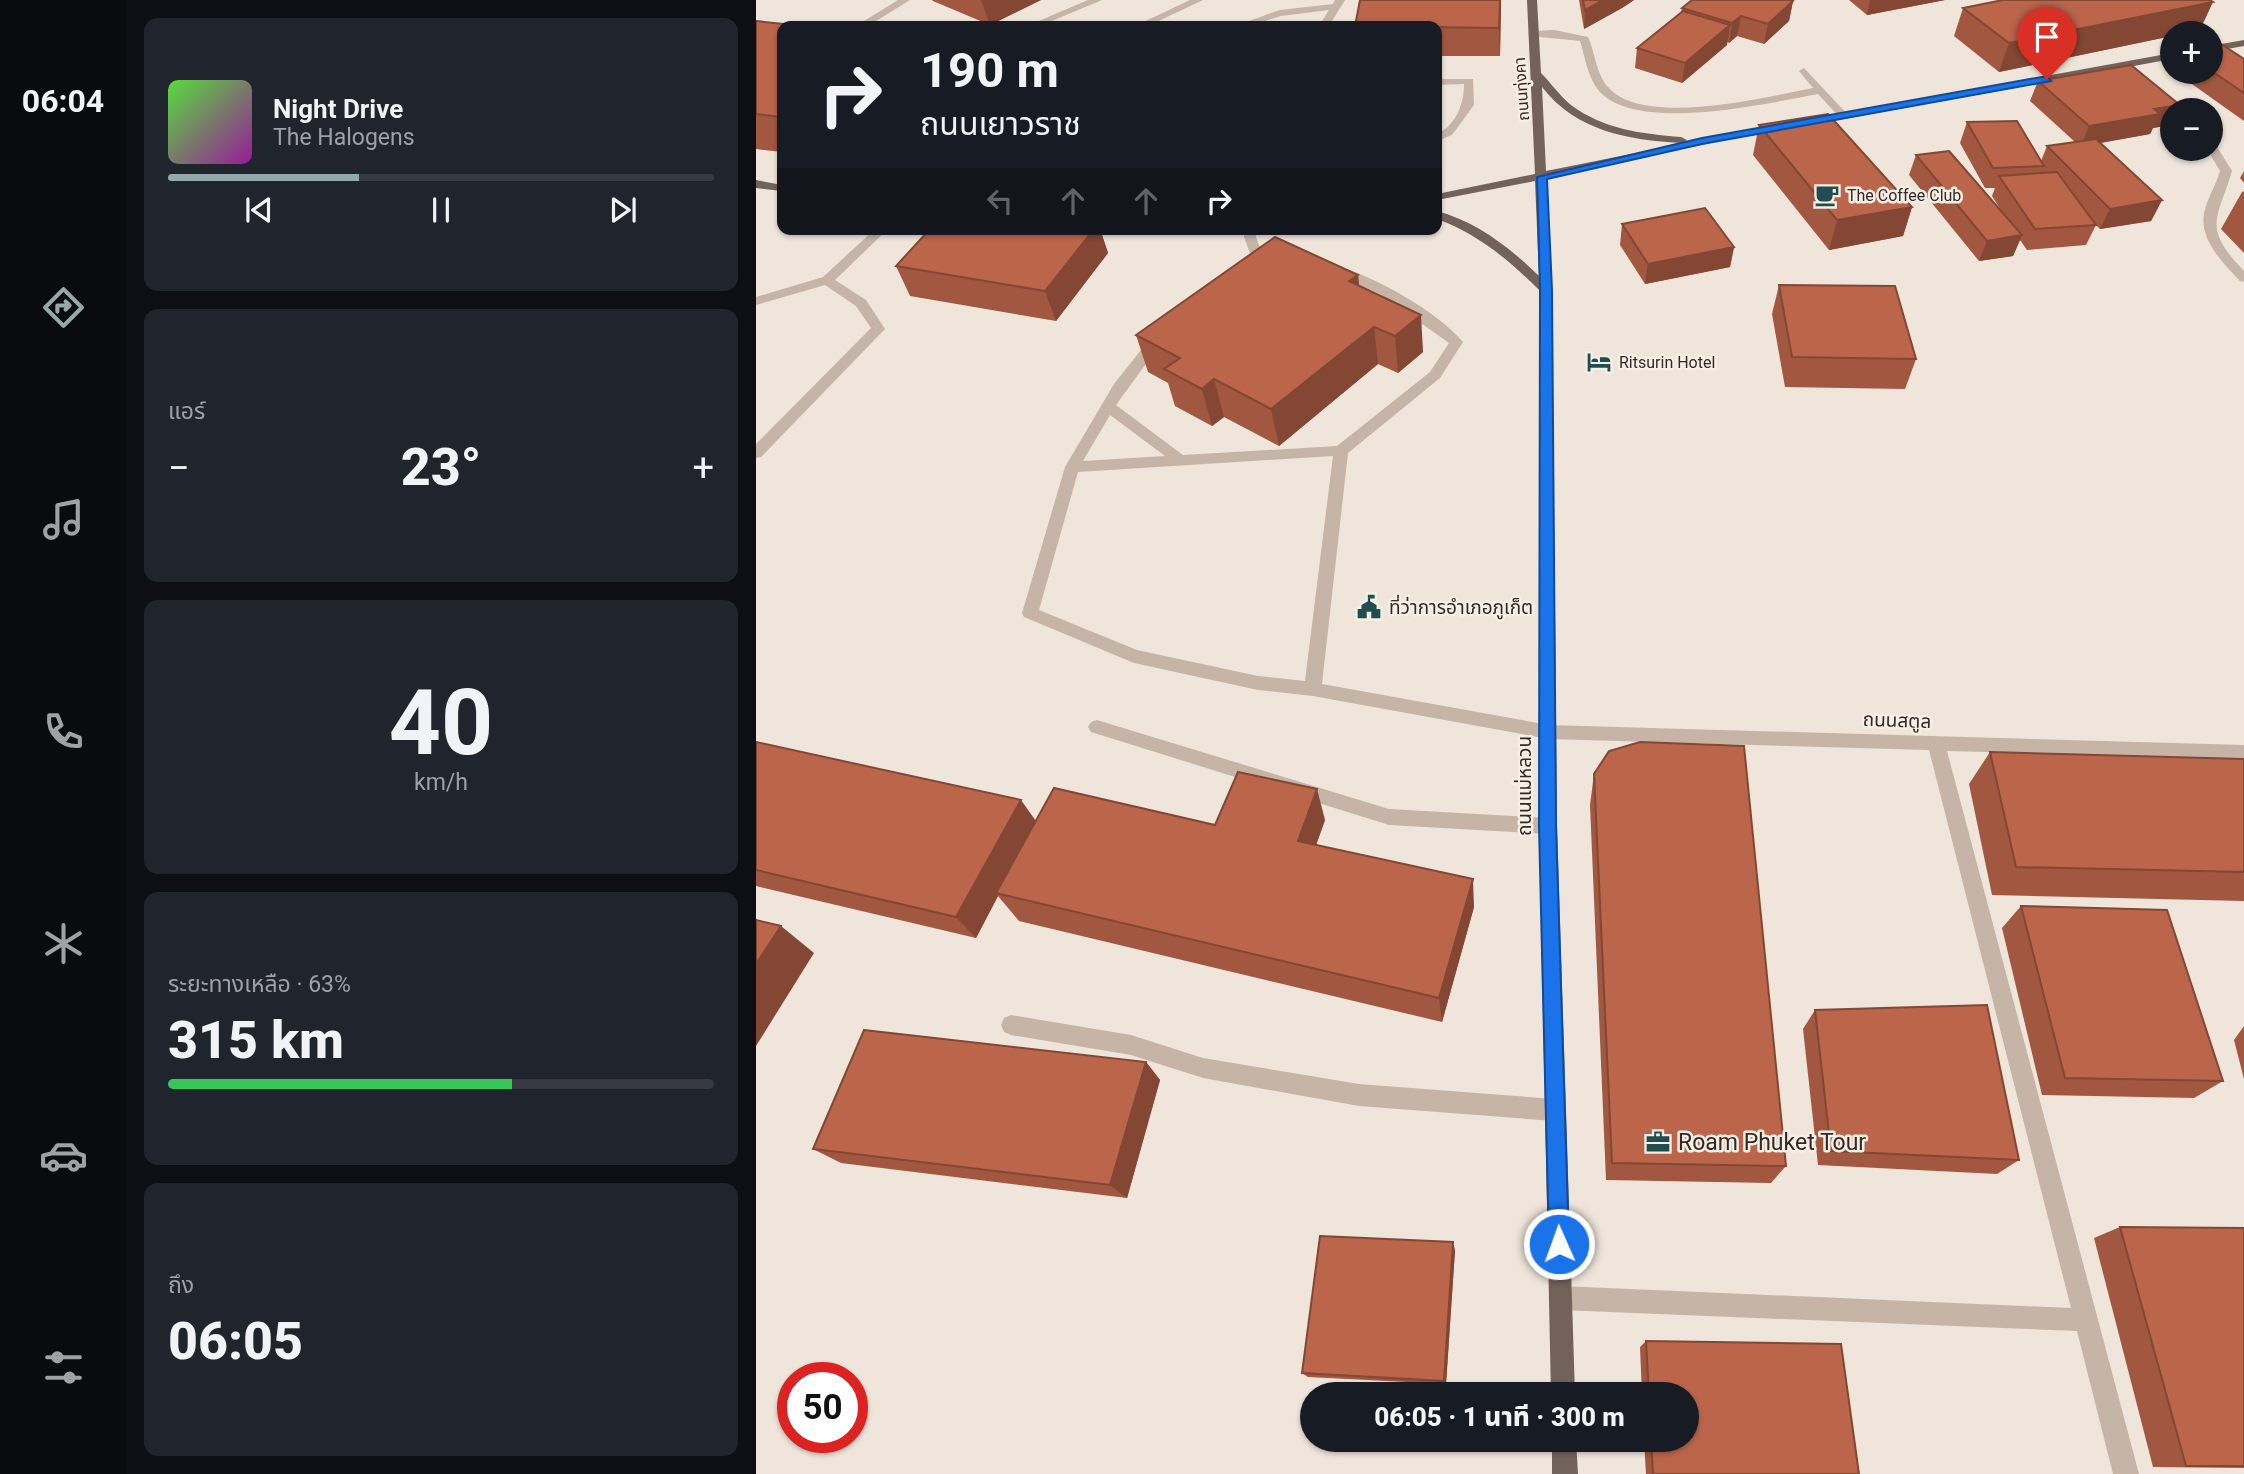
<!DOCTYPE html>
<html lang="th">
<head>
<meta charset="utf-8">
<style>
	:root { --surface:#171b24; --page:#20242c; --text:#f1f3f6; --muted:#9ea1a6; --line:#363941; --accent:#93a9ab }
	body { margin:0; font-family:Roboto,"Noto Sans Thai",sans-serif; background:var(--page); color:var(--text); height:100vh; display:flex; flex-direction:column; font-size:26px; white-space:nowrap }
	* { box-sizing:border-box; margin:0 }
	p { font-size:23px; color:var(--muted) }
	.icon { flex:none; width:38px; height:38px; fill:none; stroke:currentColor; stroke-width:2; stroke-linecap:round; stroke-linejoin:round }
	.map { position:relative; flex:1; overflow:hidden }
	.drawer { display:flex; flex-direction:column; gap:18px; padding:18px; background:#0d0f14; width:630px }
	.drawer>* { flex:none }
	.hud { position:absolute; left:21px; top:21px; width:665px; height:214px; border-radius:14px; box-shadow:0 2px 5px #0004; background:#171b24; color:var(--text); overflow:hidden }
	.tools { position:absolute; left:1404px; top:21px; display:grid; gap:14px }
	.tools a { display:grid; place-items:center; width:63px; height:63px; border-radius:50%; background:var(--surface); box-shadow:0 2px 5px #0004; font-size:35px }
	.speed { position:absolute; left:21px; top:1362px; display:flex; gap:14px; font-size:35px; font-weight:700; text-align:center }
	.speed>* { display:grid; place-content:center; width:91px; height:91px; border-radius:50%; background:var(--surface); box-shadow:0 2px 5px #0004; line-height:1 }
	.speed .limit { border:10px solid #d22; background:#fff; color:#111 }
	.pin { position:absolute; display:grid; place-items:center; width:60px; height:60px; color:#fff; margin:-72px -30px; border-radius:50% 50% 50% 0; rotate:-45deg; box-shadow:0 0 7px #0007 }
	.pin .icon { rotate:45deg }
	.me { position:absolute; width:77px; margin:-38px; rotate:358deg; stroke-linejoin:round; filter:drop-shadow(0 0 5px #0008) }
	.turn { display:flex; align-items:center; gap:24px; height:147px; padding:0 28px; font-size:32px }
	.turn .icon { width:91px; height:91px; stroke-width:2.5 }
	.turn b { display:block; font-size:49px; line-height:60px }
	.lanes { display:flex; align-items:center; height:66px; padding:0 28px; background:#0003; justify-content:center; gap:35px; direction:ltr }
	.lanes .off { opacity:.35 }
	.big { font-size:52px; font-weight:800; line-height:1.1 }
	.drawer .widget { flex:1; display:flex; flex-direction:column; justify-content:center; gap:10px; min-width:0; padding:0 24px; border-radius:14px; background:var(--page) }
	.drawer .dial { align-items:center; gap:0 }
	.dial b { font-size:91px; line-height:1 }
	.song { display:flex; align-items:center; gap:21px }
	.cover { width:84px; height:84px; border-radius:10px; background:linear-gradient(135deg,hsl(110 70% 55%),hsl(300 70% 35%)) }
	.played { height:7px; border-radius:4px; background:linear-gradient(90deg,var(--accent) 35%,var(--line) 35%) }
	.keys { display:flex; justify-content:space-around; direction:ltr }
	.heat { display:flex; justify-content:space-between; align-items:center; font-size:38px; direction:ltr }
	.charge { height:10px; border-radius:5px; background:linear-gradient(90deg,#34c759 63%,var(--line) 0) }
	.trip { position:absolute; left:544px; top:1382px; width:399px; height:70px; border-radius:35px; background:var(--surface); box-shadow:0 2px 5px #0004; font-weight:800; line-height:70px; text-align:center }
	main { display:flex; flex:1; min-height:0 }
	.tabs { display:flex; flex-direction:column; width:126px; justify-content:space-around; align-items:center; background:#090b0e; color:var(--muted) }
	.tabs .icon { width:49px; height:49px }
	.tabs .current { color:var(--accent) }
	.tabs b { font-size:32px; color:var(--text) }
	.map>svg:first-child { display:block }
</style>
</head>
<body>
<main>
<nav class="tabs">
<b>06:04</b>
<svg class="icon current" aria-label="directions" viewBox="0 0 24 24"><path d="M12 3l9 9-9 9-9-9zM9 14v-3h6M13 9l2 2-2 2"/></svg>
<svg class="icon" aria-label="music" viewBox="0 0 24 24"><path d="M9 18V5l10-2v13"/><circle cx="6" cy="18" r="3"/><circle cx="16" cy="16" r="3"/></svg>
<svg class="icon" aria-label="phone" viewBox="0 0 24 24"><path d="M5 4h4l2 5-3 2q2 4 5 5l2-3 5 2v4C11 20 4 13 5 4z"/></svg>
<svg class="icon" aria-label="climate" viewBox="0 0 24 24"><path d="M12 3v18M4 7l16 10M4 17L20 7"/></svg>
<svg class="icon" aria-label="car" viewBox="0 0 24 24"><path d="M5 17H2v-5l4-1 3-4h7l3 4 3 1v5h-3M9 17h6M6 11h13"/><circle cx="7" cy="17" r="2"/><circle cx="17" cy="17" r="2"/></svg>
<svg class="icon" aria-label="filters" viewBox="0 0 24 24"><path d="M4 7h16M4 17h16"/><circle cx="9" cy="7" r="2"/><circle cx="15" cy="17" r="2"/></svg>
</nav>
<section class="drawer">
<div class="widget">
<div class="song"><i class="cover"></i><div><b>Night Drive</b><p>The Halogens</p></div></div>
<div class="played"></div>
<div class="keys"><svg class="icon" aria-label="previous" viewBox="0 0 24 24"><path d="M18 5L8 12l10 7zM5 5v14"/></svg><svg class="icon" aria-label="pause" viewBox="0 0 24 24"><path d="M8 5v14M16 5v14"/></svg><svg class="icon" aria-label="next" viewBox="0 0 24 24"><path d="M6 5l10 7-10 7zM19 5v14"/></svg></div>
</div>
<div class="widget"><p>แอร์</p>
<div class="heat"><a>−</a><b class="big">23°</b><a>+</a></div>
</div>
<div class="widget dial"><b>40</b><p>km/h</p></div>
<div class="widget"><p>ระยะทางเหลือ · 63%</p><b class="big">315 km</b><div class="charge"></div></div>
<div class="widget"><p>ถึง</p><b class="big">06:05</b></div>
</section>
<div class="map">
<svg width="1488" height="1474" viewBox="0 0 1488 1474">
	<rect width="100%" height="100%" fill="#efe5da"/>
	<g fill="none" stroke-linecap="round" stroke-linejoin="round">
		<g fill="#c6b5a7" fill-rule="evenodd">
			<path d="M142,0H154L112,26H100Z"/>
			<path d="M332,0H346L284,26H271Z"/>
			<path d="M434,0H447L392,26H379Z"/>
			<path d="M579,0H589L573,26H563L573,10L525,16L493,26H479L524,10L577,4Z"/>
			<path d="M798,30L832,37C839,52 840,74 852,87C887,128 1010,97 1057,88L1043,71L1048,68L1093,116L1084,118L1062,94C1012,103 881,134 843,91C832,78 829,57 824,41C812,39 778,38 772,34L777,31Z"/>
			<path d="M681,79H717L718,105L696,135L681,141V134C700,125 708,104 708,84L681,85Z"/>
			<path d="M1454,141L1458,142L1476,171C1461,221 1446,227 1488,271V282L1484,281C1467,263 1443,240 1448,213C1451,199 1460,185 1464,171L1451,149H1454Z"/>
			<path d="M119,229H132L79,280L110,300L129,329L5,457L0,458V444L115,328L100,306L69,285L0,305V297L67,277Z"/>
			<path d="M489,229H501L500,237L511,267L509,270L499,267L488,237Z"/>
			<path d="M580,266C618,276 681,311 707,342L684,378L592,453L566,684L793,725L1488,745V759L1191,751L1383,1474H1357L1321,1331L805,1310L797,1306L793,1298L797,1290L805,1286L1315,1308L1173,750L793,739L557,696L502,690L378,663L268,617L266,613L309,467L358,384L396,336L401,335L408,339L360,405L427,455L581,446L674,372L693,343L624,294L576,273L574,270ZM354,415L409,456L327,461ZM577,456L549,681L502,676L381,650L283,610L322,472Z"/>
			<path d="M341,720L633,809L792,818L799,820L801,826L799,832L792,834L633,825L335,732L332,727L335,722Z"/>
			<path d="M255,1015L375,1035L447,1058L603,1084L798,1099L806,1102L809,1110L806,1118L798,1121L603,1106L447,1078L375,1055L255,1035L248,1032L245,1025L248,1018Z"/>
		</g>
		<g fill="#736259" fill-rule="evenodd">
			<path d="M771,0H781L785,73C795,83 803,95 815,105C847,129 886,134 925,137L931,140L925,143C872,140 820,131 786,87L790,171L1024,124L1030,127L790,178L796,290L801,826L819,1395H795L783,826L784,291C753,260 722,234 681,219V211C721,222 753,247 783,276L779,181L681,200V194L779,174Z"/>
			<path d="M1488,40V46L1454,52V46Z"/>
			<path d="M1416,53V59L1055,125L1049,122L1055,119Z"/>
			<path d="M0,180L26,185V191L0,188Z"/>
			<path d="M796,1440H820L822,1474H796Z"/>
		</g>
	</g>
	<g fill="#a15740">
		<path d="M176,0H285L234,25L177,1Z"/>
		<path d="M604,0H745L744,56H681V26Z"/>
		<path d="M823,0H878L866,8L828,29Z"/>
		<path d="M1093,0H1189L1111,15Z"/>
		<path d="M1037,1L1033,21L1008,44L981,36L973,43L971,42V45L926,83L879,68L881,48L925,12L926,8Z"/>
		<path d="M1207,8L1444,30L1243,72L1198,36Z"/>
		<path d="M0,21L26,26V152L0,149Z"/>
		<path d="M1454,43L1488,59V121L1419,72H1454Z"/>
		<path d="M1282,81L1424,105L1422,110H1416L1414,125L1397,128L1394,134L1345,143L1406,200L1395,221L1344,229L1340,225L1330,245L1271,250L1264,240L1257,256L1223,261L1153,175L1160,155L1246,212L1236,196L1239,188H1229L1204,143L1211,122L1285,161L1291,146L1319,142L1274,101Z"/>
		<path d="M1003,125L1156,207L1147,236L1073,250L997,155Z"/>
		<path d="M1488,171V183L1484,178Z"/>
		<path d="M1488,191V253L1465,229L1486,192Z"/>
		<path d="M866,224L978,247L974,267L889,284L864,245Z"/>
		<path d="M174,229H344L352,253L300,321L154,296L140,266Z"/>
		<path d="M602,275L603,286L667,352L642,373L622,364L523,446L468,417L456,426L419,406L412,383L392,372L380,335Z"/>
		<path d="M1023,285L1160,359L1149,389L1029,387L1016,314Z"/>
		<path d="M0,742L280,821L459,825L569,820L560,845L718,907L686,1022L263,921L242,896L220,938L0,886Z"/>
		<path d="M1234,752L1488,759V901L1236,895L1213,784Z"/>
		<path d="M838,774L1030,1166L1015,1183L850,1180L834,805Z"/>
		<path d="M1265,906L1467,1081L1438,1098L1286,1095L1246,928Z"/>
		<path d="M1059,1010L1263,1160L1241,1174L1062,1165L1047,1029Z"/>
		<path d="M1488,1026V1079L1478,1040Z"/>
		<path d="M390,1062L404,1080L371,1198L85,1163L57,1149Z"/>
		<path d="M1364,1227L1488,1228V1468L1397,1467L1338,1238Z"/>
		<path d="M699,1250L690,1384L552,1377L546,1373Z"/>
		<path d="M890,1341L1103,1474H890L888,1440H931V1395H886L884,1347Z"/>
	</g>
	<g fill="#834734">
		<path d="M225,0H285L234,25Z"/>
		<path d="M744,0H745L744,56L743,28Z"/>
		<path d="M847,0H878L866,8L828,29L829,10Z"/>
		<path d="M1114,0H1189L1111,15Z"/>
		<path d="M1037,1L1033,21L1008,44L1012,24Z"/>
		<path d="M1457,2L1444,30L1430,33H1416V36L1243,72L1253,43Z"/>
		<path d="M985,16L981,36L973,43L976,23Z"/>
		<path d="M974,25L971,45L926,83L929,63Z"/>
		<path d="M1424,105L1422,110H1416V122L1414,125L1397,128L1394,134L1325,146L1333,126L1398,109Z"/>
		<path d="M1406,200L1395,221L1344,229L1354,209Z"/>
		<path d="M1156,207L1147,236L1073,250L1081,220Z"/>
		<path d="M338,229H344L352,253L300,321L289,291Z"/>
		<path d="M1266,235L1257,256L1223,261L1231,241Z"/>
		<path d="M978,247L974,267L889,284L892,264Z"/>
		<path d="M602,275L606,312L593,281Z"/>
		<path d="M665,315L667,352L642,373L639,336Z"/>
		<path d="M618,327L622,364L523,446L515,409Z"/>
		<path d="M458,379L468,417L456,426L446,389Z"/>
		<path d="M561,789L569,820L551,870L542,841Z"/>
		<path d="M265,800L282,824L240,893L242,896L220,938L200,917Z"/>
		<path d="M717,879L718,907L686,1022L683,998Z"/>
		<path d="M25,926L58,953L0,1046V964Z"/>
		<path d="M390,1062L404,1080L371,1198L354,1185Z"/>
		<path d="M697,1242L699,1250L690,1384L688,1381Z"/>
	</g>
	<g fill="#bb654b" stroke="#834734" stroke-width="2">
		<path d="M604,0H744L743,28L599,26Z"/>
		<path d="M827,0H847L829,10Z"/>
		<path d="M936,0H1034L1037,1L1012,24L985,16L976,23L926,8Z"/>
		<path d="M1247,0H1454L1457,2L1253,43L1207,8Z"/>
		<path d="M927,11L974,25L929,63L881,48Z"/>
		<path d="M0,21L47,26H26V117L0,114Z"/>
		<path d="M1462,42L1488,59V93L1454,70V43Z"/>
		<path d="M1375,65L1424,105L1398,109L1404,114L1333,126L1282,81Z"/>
		<path d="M1072,114L1156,207L1081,220L1003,125Z"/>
		<path d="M1261,121L1288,166L1237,168L1211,122Z"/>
		<path d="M1340,139L1406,200L1354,209L1291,146Z"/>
		<path d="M1193,151L1266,235L1231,241L1160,155Z"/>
		<path d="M1301,172L1340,225L1279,229L1243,176Z"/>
		<path d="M949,208L978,247L892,264L866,224Z"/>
		<path d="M174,229H338L289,291L140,266Z"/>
		<path d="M519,237L602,275L593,281L665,315L639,336L618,327L515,409L458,379L446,389L408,369L424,358L380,335Z"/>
		<path d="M1023,285L1139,286L1160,359L1036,357Z"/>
		<path d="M0,742L265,800L200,917L0,870Z"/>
		<path d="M884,742L988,746L1030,1166L856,1163L838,774L853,751Z"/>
		<path d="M1234,752L1488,759V872L1260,867Z"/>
		<path d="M482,772L561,789L542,841L717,879L683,998L240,893L298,788L459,825Z"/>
		<path d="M1265,906L1411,910L1467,1081L1309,1078Z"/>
		<path d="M0,920L25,926L0,964Z"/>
		<path d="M1231,1005L1263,1160L1075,1151L1059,1010Z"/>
		<path d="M108,1030L390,1062L354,1185L57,1149Z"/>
		<path d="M1364,1227L1488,1228V1466H1430Z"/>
		<path d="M564,1236L697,1242L688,1381L546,1373Z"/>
		<path d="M890,1341L1085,1344L1103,1474H897L895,1440H931V1395H893Z"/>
	</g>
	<path fill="#1a73e8" stroke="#114b97" stroke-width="2" d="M1291,76L1295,81L946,144L791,179L796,290L800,826L813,1244L810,1252L803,1255L796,1252L793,1244L783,826L784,290L781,177L946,138Z"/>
	<defs>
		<g id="cafe-bare" transform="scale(1.89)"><path d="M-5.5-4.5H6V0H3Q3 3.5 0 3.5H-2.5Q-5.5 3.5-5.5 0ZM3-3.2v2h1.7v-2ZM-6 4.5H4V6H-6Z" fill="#204e50" stroke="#f7efe5" stroke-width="2.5" paint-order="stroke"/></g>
		<g id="hotel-bare" transform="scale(1.89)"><path d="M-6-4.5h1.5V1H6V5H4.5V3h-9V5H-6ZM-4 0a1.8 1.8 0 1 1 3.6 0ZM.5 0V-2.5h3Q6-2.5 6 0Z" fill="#204e50" stroke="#f7efe5" stroke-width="2.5" paint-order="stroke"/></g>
		<g id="civic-bare" transform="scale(1.89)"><path d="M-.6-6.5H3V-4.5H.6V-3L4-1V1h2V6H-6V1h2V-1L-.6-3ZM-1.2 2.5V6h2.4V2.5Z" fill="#204e50" stroke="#f7efe5" stroke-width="2.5" paint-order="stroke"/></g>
		<g id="office-bare" transform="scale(1.89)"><path d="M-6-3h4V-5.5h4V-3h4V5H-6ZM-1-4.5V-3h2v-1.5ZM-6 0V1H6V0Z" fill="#204e50" stroke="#f7efe5" stroke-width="2.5" paint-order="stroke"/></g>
	</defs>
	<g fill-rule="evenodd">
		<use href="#cafe-bare" x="1071" y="195"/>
		<use href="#hotel-bare" x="843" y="362"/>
		<use href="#civic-bare" x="613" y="607"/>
		<use href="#office-bare" x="902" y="1142"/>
	</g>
	<g text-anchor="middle" stroke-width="5" stroke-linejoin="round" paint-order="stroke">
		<g font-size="16" fill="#332a27" stroke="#f7efe5">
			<text transform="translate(765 89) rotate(-94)" y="6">ถนนทุ่งคา</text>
		</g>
		<g font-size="16" fill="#332a27" stroke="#f7efe5" text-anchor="start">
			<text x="1091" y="201">The Coffee Club</text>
			<text x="863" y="368">Ritsurin Hotel</text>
		</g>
		<g font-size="19" fill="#332a27" stroke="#f7efe5" text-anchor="start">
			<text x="633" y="614">ที่ว่าการอำเภอภูเก็ต</text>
		</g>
		<g font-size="19" fill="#332a27" stroke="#f7efe5">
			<text transform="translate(1141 720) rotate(2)" y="7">ถนนสตูล</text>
			<text transform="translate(768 786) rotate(-90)" y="7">ถนนแม่หลวน</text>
		</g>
		<g font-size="23" fill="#332a27" stroke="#f7efe5" text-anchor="start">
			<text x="922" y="1150">Roam Phuket Tour</text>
		</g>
	</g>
</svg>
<div class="tools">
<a>+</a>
<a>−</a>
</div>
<div class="speed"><div class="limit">50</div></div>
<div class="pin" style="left:1291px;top:79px;background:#d93025"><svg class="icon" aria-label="arrive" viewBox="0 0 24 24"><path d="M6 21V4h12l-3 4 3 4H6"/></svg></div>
<svg class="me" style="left:803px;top:1244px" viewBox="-20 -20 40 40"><circle r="17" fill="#1a73e8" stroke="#fff" stroke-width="3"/><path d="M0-11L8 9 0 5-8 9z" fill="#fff"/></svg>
<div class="trip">06:05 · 1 นาที · 300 m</div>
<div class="hud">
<div class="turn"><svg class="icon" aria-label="right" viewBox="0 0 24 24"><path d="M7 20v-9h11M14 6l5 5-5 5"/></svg><div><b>190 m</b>ถนนเยาวราช</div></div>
<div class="lanes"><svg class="icon off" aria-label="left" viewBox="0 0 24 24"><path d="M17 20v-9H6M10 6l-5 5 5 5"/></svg><svg class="icon off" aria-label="ahead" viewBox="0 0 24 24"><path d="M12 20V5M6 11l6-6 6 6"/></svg><svg class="icon off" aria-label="ahead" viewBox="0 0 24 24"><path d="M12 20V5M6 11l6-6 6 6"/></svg><svg class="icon" aria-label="right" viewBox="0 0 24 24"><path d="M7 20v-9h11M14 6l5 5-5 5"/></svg></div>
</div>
</div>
</main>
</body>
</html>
